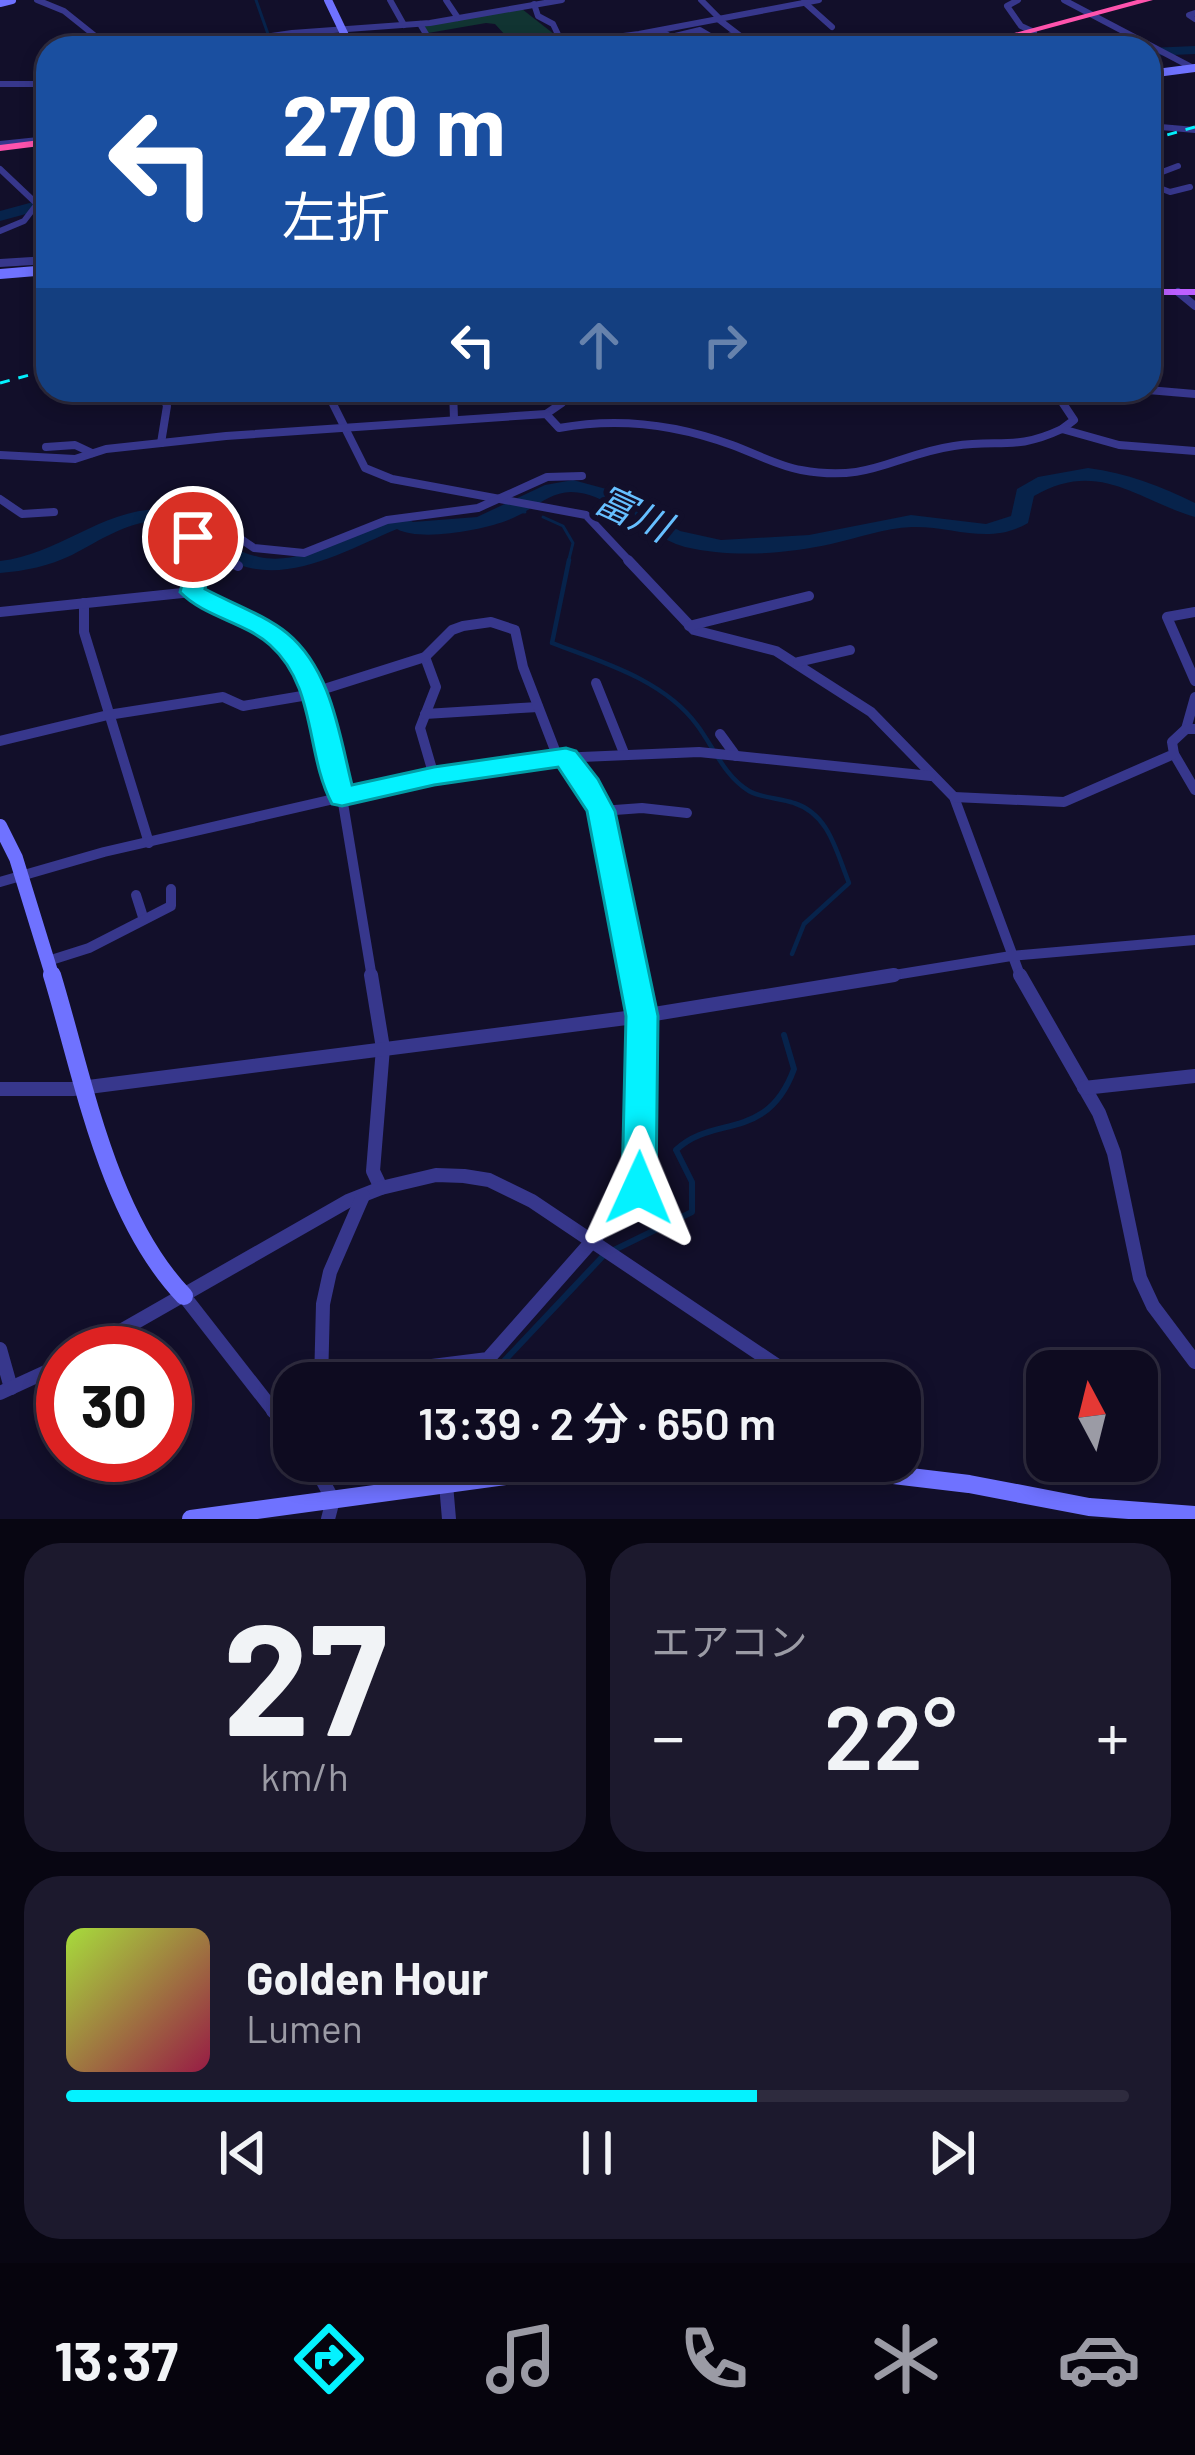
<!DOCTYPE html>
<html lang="ja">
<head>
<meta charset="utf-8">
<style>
	:root { --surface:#0e0b20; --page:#1c192d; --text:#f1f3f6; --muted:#9b9ba5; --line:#2e2b3e; --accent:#04f2ff }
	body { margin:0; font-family:Barlow,"Noto Sans JP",sans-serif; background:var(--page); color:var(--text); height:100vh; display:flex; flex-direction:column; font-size:45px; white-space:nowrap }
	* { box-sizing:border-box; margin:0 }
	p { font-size:39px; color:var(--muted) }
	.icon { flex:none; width:66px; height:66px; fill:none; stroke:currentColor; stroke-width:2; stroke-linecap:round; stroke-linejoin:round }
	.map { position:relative; height:1519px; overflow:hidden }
	.drawer { display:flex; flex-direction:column; gap:24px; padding:24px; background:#080612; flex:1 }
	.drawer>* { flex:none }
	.hud { position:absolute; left:36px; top:36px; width:1125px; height:366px; border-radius:36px; box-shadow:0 6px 18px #0003,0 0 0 3px var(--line); background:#1a4fa0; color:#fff; overflow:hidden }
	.needle { width:78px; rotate:353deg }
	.tools { position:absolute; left:1026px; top:1350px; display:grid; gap:24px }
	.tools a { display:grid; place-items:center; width:132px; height:132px; border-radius:24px; background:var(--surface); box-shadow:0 6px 18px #0003,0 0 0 3px var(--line); font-size:60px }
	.speed { position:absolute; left:36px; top:1326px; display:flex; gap:24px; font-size:60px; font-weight:700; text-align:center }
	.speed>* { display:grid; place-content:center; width:156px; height:156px; border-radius:50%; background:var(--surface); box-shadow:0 6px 18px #0003,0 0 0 3px var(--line); line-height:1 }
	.speed .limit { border:18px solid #d22; background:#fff; color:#111 }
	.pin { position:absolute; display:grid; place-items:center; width:102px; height:102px; color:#fff; margin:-51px; border:6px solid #fff; border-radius:50%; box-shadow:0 3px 12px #0007 }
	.me { position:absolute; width:132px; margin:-66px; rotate:1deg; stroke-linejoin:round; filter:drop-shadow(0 0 9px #0008) }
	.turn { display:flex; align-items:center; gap:42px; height:252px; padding:0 48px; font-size:54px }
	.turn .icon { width:156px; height:156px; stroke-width:2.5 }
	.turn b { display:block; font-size:84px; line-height:102px }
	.lanes { display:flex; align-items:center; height:114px; padding:0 48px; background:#0003; justify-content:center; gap:60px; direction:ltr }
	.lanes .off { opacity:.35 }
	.big { font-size:90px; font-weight:600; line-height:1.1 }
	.drawer .tile { flex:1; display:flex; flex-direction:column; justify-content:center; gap:18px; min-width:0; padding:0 42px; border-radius:36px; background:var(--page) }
	.drawer .dial { align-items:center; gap:0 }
	.dial b { font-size:156px; line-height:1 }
	.song { display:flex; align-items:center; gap:36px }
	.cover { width:144px; height:144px; border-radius:18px; background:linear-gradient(135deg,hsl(80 70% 55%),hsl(340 70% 35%)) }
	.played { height:12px; border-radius:6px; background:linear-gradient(90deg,var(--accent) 65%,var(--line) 65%) }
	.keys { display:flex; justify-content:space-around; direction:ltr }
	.heat { display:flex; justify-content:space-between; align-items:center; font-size:66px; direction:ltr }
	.drawer .tiles { flex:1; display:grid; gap:24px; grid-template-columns:1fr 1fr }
	.tile:last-child { grid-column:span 2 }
	.trip { position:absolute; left:273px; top:1362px; width:648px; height:120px; border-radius:36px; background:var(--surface); box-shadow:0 6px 18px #0003,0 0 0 3px var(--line); font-weight:600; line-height:120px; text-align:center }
	.tabs { display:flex; height:192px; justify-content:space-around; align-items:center; background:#06040d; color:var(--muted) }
	.tabs .icon { width:84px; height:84px }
	.tabs .active { color:var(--accent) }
	.tabs b { font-size:54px; color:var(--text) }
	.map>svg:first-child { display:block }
</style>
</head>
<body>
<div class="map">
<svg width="1195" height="1519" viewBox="0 0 1195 1519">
	<rect width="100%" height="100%" fill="#120f2a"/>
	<path fill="#113432" d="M522,9L559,38L554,45L498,48L506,36L495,24L486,23L428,33L423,25Z"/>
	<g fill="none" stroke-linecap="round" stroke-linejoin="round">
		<g stroke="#07234b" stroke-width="3">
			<path d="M256,0L268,34"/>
			<path d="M511,511L525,512"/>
			<path d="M543,517L563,526L573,543L568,563"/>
		</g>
		<path stroke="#07234b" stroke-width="4.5" d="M569,560L552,643C602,662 664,680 697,725C713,746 724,776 749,791C761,798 780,798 794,803C829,814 836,851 849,883L804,924L792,954"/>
		<g stroke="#07234b" stroke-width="6">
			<path d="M614,1250L692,1212V1182L676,1150C713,1114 767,1143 794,1069L784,1035"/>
			<path d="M490,1383L489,1377L604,1255"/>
		</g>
		<g fill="#07234b" fill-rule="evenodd">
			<path d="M1195,46V54L1149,56V48Z"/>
			<path d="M48,198V208L0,221V211Z"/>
			<path d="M1088,468C1127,473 1160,486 1195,503V517C1135,499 1098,459 1034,496L1028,523C989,546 954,526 912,527C884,528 858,538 831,544C785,554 732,558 685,547C645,536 613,493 571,492C549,492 532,510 513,518C488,530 420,542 397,529C344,551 278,592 221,556C201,543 184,520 157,521C126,522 99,541 72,555C49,566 25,571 0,573V561C57,555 101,510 159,509C201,509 221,550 259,557C305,567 350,530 392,518L403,516L413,522L477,517L545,485L573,480L610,490L680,531L721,540L809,535L911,515L986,524L1011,516L1017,489L1038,477Z"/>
		</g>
		<g stroke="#37378c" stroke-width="6">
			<path d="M37,0L64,11L94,35L83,48"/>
			<path d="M390,0L404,25"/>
			<path d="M446,0L458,18"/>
			<path d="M701,0L720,19"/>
			<path d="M1018,0L1007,6L1021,26L1034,32"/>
			<path d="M1064,0L1195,69"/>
			<path d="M804,2L832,27"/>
			<path d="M534,4L538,16L553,24L563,45"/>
			<path d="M1195,13L1189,15L1195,19"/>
			<path d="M718,19L756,48"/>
			<path d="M420,24L429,39L445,48"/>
			<path d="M661,31L684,45L733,35"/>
			<path d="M671,37L700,30L712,37"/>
			<path d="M492,43V48"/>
			<path d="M190,48L292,33L430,23L562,0"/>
			<path d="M530,48L639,34L819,0"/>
			<path d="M0,84H48"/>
			<path d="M1149,126L1195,130"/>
			<path d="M41,131L48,130"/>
			<path d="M0,144L48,139"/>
			<path d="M0,169L37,204L24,221L0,231"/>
			<path d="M1149,177L1178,166"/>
			<path d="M1149,184L1170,192L1190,187"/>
		</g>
		<g stroke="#37378c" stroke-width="8">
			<path d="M0,263L48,260"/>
			<path d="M1178,292L1195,306"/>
			<path d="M161,390L167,406L161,443"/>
			<path d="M326,390L365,468L392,479L586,515L631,563"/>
			<path d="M453,390L454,419"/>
			<path d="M979,390L1004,395L1085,390"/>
			<path d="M1148,390L1195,394"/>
			<path d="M1056,393L1074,420L1062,429"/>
			<path d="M546,414L562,403L563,390"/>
			<path d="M46,447L75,445L92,453"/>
			<path d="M0,455L75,459L106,449L226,436L546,414L559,428C618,417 675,424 732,445C754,453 778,466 801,470C871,483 893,455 954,446C1000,439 1015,451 1062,429L1119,445L1195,451"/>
			<path d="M0,499L22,514L54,512"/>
			<path d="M207,516L254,548L304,553L387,520L478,508L547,477L582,476"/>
			<path d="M193,537L233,563"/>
			<path d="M205,563L238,538"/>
		</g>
		<g stroke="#37378c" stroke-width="10">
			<path d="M228,560L238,566"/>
			<path d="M628,560L694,630L776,651L871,712L954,797L1021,978"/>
			<path d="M192,592L207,560"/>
			<path d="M84,603V632L149,843"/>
			<path d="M0,612L192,592L278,638L315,692L342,797L372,978"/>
			<path d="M1195,612L1167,617L1195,681"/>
			<path d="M689,626L809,596"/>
			<path d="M425,657L436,687L420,728L434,776"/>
			<path d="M798,662L850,650"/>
			<path d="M596,683L624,753"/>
			<path d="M425,714L538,707"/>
			<path d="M1186,729L1195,697"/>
			<path d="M720,734L736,756"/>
			<path d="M0,741L108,715L223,697L243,706L302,696L425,657L452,630L463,626L491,622L515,630L523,667L558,758"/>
			<path d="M1174,754L1195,790"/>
			<path d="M566,758L601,811L634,978"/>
			<path d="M954,797L1064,802L1174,754L1172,742L1186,729H1195"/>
			<path d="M601,811L642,808L687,813"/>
			<path d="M0,882L104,852L421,779L558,758L699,752L931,776"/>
			<path d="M136,895L143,917"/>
			<path d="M48,961L89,948L171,906V889"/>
			<path d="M876,978L1011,956L1195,940"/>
		</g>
		<g stroke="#37378c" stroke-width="14">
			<path d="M371,975L383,1048L373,1171L381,1188"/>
			<path d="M1020,975L1099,1113L1114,1153L1140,1278L1153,1306L1195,1362"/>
			<path d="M1084,1088L1195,1076"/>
			<path d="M0,1089H73L642,1016L894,975"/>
			<path d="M184,1296L294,1437"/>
			<path d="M0,1349L11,1388"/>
			<path d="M82,1353L348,1201L381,1188L436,1175L464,1176L489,1180L532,1201L803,1383"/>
			<path d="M321,1383L323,1304L330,1272L363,1196"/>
			<path d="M378,1383L416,1368L488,1359L639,1188L642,1016L634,975"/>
			<path d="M0,1393L63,1364"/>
			<path d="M273,1411L294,1406"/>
			<path d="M312,1461L333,1500L328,1519"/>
			<path d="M446,1484L449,1519"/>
		</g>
		<g stroke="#6f72ff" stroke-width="8">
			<path d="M328,0L351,48"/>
			<path d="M0,3L12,0"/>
			<path d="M1149,74L1195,68"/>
		</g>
		<path stroke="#6f72ff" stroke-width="10" d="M0,274L48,270"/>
		<path stroke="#6f72ff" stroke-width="14" d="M0,826L16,858L53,978"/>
		<g stroke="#6f72ff" stroke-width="18">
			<path d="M52,975C84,1080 107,1215 184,1296"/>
			<path d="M776,1461L969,1484L1089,1507L1195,1515"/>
			<path d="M191,1519L616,1461"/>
		</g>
		<rect fill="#bc5fff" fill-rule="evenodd" x="1149" y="289" width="46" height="6"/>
		<g fill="#ff53ad" fill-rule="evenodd">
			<path d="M1137,0H1153L975,48H959Z"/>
			<path d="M48,139V145L0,151V145Z"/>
		</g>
		<g stroke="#04f2ff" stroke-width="3" stroke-dasharray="10 9" stroke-linecap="butt">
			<path d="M1149,140L1195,127"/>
			<path d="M0,383L48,370"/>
		</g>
	</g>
	<path fill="#04f2ff" stroke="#039da6" stroke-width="3" d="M193,530L226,550L210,569L205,589C231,603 265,615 287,633C331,669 339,733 352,785L434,767L566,748L576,751L598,779L615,811L658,1016L656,1188L651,1199L639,1203L627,1199L622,1188L626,1016L587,811L558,767L434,785L342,806L332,804C305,753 317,687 270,645C245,622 204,617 180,592L187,567L200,551L181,537Z"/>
	<g text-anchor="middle" stroke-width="12" stroke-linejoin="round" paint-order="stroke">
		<g font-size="39" font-style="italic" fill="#66bfff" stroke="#120f2a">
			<text transform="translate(633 513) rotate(25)" y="14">富川</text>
		</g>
	</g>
</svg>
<div class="tools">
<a><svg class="needle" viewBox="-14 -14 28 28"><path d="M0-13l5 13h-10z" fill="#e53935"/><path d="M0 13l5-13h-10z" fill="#9b9ba5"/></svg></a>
</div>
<div class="speed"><div class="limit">30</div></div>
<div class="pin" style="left:193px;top:537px;background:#d93025"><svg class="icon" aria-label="arrive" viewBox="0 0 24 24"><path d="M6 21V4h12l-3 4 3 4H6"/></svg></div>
<svg class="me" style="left:639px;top:1188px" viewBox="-20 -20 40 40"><path d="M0-17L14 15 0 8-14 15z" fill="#04f2ff" stroke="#fff" stroke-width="4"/></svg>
<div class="trip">13:39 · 2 分 · 650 m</div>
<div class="hud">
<div class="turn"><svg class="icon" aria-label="left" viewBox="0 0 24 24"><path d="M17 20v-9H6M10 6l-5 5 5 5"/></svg><div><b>270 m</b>左折</div></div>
<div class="lanes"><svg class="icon" aria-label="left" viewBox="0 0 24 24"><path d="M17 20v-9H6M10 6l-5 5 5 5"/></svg><svg class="icon off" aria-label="ahead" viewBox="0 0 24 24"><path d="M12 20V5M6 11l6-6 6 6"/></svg><svg class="icon off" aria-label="right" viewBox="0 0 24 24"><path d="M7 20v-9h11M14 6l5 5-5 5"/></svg></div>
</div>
</div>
<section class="drawer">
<div class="tiles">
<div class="tile dial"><b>27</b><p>km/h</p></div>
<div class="tile"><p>エアコン</p>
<div class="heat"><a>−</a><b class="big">22°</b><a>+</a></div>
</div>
<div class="tile">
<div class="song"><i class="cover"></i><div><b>Golden Hour</b><p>Lumen</p></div></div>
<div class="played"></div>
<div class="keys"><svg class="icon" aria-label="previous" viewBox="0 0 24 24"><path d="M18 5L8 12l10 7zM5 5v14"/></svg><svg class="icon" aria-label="pause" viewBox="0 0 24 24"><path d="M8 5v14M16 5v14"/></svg><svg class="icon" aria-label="next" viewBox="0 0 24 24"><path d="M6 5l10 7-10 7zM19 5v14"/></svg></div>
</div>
</div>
</section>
<nav class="tabs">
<b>13:37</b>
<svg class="icon active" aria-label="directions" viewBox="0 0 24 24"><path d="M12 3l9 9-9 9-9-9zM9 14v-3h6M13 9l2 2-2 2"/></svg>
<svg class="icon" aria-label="music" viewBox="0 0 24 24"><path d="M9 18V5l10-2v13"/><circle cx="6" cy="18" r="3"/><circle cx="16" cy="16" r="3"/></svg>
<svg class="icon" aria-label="phone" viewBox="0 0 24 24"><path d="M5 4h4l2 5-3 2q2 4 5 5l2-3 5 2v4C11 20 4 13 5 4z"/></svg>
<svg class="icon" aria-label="climate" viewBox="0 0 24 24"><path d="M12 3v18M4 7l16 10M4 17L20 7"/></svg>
<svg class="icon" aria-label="car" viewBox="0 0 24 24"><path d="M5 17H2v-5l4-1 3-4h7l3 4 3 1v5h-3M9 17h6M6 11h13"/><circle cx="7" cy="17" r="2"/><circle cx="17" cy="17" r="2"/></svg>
</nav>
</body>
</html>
